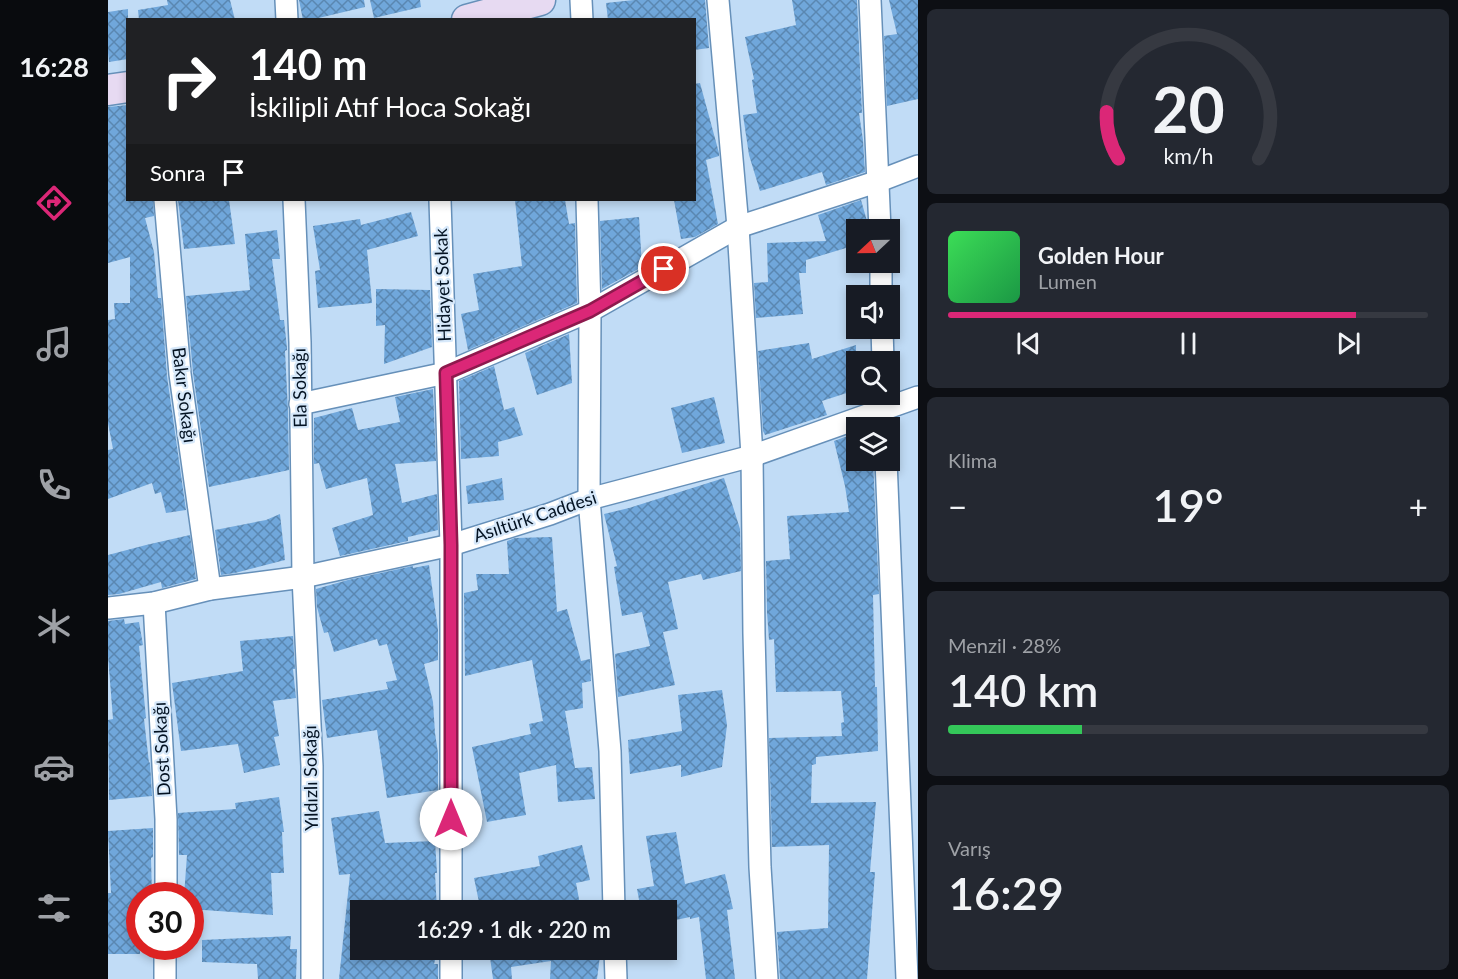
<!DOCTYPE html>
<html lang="tr">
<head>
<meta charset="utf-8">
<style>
	:root { --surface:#171b24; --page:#242831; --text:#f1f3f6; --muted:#9ea1a6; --line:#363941; --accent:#db2777 }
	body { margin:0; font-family:Lato,sans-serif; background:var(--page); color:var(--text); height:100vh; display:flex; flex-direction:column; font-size:22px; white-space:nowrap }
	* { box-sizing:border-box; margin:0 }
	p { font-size:20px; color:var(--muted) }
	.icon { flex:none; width:33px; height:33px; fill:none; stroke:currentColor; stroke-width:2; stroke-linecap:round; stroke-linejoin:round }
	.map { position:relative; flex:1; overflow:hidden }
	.drawer { display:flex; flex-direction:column; gap:9px; padding:9px; background:#0d0f14; width:540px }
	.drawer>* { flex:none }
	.hud { position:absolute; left:18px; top:18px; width:570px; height:183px; border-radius:0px; box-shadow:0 3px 9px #0003; background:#202124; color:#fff; overflow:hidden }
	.needle { width:39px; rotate:248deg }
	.fabs { position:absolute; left:738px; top:219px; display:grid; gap:12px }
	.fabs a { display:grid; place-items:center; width:54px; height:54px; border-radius:0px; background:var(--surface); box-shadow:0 3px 9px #0003; font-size:30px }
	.speed { position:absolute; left:18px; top:882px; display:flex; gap:12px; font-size:30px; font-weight:700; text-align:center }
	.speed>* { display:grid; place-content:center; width:78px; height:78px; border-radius:50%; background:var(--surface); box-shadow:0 3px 9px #0003; line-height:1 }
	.speed .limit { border:9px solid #d22; background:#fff; color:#111 }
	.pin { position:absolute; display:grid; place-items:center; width:51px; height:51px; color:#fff; margin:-26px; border:3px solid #fff; border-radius:50%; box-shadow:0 2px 6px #0007 }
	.me { position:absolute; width:66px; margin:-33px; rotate:0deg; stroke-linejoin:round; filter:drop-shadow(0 0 4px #0008) }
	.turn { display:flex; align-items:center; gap:21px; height:126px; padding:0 24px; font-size:27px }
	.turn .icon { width:78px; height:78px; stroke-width:2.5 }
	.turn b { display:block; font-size:42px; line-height:51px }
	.then { display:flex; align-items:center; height:57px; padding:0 24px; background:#0003; gap:12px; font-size:22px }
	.big { font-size:45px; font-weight:600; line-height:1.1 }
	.drawer .card { flex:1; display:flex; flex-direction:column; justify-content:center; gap:9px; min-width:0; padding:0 21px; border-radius:9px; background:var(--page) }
	.drawer .dial { align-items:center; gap:0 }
	.dial svg { height:156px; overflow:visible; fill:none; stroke:var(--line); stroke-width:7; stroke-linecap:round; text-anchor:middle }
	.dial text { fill:var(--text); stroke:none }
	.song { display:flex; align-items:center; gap:18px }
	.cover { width:72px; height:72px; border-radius:9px; background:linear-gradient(135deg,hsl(130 70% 55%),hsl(140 70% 35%)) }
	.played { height:6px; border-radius:3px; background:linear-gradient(90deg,var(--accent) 85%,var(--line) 85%) }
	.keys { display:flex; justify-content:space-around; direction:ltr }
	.heat { display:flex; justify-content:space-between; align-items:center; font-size:33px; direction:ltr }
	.charge { height:9px; border-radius:4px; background:linear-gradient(90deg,#34c759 28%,var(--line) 0) }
	.trip { position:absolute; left:242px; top:900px; width:327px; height:60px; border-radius:0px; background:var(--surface); box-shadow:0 3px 9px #0003; font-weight:600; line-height:60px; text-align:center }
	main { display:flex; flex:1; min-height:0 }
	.dock { display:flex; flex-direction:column; width:108px; justify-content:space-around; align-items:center; background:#090b0e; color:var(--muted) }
	.dock .icon { width:42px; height:42px }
	.dock .selected { color:var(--accent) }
	.dock b { font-size:27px; color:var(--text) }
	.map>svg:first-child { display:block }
</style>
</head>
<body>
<main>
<nav class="dock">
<b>16:28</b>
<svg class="icon selected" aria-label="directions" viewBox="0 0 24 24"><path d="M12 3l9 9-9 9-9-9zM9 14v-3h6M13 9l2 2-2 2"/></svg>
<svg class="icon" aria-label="music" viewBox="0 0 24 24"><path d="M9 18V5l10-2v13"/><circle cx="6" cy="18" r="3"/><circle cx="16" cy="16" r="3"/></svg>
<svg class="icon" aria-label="phone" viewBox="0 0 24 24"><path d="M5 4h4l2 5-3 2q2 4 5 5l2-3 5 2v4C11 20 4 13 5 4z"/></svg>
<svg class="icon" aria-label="climate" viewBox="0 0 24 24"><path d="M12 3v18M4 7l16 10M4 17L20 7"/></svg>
<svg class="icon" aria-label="car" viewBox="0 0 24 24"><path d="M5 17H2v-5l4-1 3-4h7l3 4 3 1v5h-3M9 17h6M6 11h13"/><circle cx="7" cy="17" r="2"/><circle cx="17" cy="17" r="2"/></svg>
<svg class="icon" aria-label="filters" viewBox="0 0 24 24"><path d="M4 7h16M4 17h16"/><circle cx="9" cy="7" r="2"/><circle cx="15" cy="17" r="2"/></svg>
</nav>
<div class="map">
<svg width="810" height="979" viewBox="0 0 810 979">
	<defs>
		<pattern id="building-cross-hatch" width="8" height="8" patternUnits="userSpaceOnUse" patternTransform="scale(1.5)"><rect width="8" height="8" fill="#70a7db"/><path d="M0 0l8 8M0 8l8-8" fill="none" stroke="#5a87b1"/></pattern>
	</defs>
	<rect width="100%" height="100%" fill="#c1dcf6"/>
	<g fill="url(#building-cross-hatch)">
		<path d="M59,0H122L127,20H31L30,10L60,5Z"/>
		<path d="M191,0H256L257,7L202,20H195Z"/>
		<path d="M262,0H312L313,7L266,18Z"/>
		<path d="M526,0H597L601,48L586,50V20H500L498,3Z"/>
		<path d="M684,0H749L754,113H751L755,140L757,172L718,185L714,172L652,191L641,155L635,115L649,113L644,80L646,79L637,37L688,25Z"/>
		<path d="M781,0H810V99L779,106L776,36L789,34Z"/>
		<path d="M20,9V59L1,62L0,53V12Z"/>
		<path d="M592,83L611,153V156L598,160L610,224L587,237L573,239L566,200H586V84Z"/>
		<path d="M20,105V200H45L46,216L37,218L46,252L50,298H53L59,376L78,510L58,513L53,492L47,494L44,483L0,499V450L5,449L0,423V320L7,319L6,303H22V257L0,263V107Z"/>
		<path d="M70,200H121L127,244L76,249Z"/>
		<path d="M407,200H457L461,224L467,223L469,303L360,350L353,314L371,310L365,274L414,266Z"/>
		<path d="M753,200L759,221V230H748V245L698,260V273H691L695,314L648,318L646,283L660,282L659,243L718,241L710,215Z"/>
		<path d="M303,212L310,236L259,250L264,303L210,308L207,271L212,270L205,226L252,219L253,225Z"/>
		<path d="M531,217L534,267L494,289L492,221Z"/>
		<path d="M169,230L172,259H164L172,320H176L179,348V350L177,351L180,411L181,470L101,487L85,373L78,296L142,290L137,234Z"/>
		<path d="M268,289L322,290L324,347L276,364L277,325L268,326Z"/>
		<path d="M461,334L464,383L429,395L417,353Z"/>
		<path d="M701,343L704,359L748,345V390L714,401L719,415L657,435L655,431L650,351Z"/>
		<path d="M386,366L396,410L406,407L415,435L390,442L391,456L353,459L351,381Z"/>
		<path d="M325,389L328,461L287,464L294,503L329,494L330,530L300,537V541L232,556L224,528L265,515L259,478L218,489L211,463L206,464V418L244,408L250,430L292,422L287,397Z"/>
		<path d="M606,397L617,443L574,453L563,408Z"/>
		<path d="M748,433V460H765L771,594L765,595L767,687H769L770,751L708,757V764L704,765L703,803L768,802L762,872H767L759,979H672L669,932L720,928L721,845L664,847L661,738L734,736L733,723L736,722L733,691L668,692L666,639L661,640L659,612L658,561L682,559L679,516L741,512L737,486L726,441Z"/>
		<path d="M394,478L396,500L360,504L358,486Z"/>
		<path d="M616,478L632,529L633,571L595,580L593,574L560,582L570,629L555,632L567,685L510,697L507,654L542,646L534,612L514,616L506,567L509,566L496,514L521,508Z"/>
		<path d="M172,514L177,560L127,573L113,575L107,530L158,520Z"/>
		<path d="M82,535L88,579L54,588L53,582L11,594L0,595V555L38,545Z"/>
		<path d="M444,537L449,612L459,609L473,661L482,659L483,681L474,683L475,708L457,711L467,768L484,767L487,799L450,802L448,765L411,773L418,815L379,822L364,747L423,734L421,724L435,721L424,660L357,676L356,593L370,590L368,574H401L399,541L407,538Z"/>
		<path d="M321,565L330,630V660L316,664L325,702L327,733L330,753V790L279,798L269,730L219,738L214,700L280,689L278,682L289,680L279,644L271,646L269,639L226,652L220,632L216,633L209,607L208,589L240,580L305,566V568Z"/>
		<path d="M16,619L17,624L31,622L35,645L31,646L38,718L36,719L41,763L42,762L44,796L1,800L0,720L5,719L0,656V621Z"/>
		<path d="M185,636L187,669H185L188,698L165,701L171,736L166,737L172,765L136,773L130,744L73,751L64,683L135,671L132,641Z"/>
		<path d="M614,690L619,725L614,767L573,777V765L522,774L520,740L574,731L570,695Z"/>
		<path d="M171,797L176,832H174L176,873H163L165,915L82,909V896H76L79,855H71L70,813L128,809L127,803Z"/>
		<path d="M271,811L277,843L327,841L329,873H327L329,910H252V950H330L326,964H330V979H231L242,874L231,875L223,818Z"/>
		<path d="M45,828V857L43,858L44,896H32V954H0V893H3L0,831Z"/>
		<path d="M568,832L577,884L617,874L625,909L619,910L627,979H598L591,917L582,919V917L558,922V910H533L529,889L546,886L538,836Z"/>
		<path d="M474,845L482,880L468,883L473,910H381L380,906L372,907L366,878L432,866L430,856Z"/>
		<path d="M183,936L182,949H189L188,979H150L149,964L94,962V940Z"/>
		<path d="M381,950H453V956H492L489,979H442L443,961L403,967L404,979H385Z"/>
	</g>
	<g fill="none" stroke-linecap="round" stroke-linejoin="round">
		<g stroke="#6690b9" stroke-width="24">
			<g id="street">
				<path d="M178,0L179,20"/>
				<path d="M473,0L474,20"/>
				<path d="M610,0L630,227L644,456L646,634L652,867L659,979"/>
				<path d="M762,0L772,230"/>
				<path d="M57,200L72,374L102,589"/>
				<path d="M186,200L192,342L195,577L204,766V979"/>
				<path d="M332,200L343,545V910"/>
				<path d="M479,200L482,311L481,499L502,751L506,910"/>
				<path d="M773,262V296"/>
				<path d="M774,328L775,362"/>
				<path d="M192,404L338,373L482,311L630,227L771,181L810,166"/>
				<path d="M778,460L799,979"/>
				<path d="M46,603L58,819V896"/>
				<path d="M0,608L46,603L102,589L195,577L343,545L442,514L481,499L644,456L810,397"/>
				<path d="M507,950L508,979"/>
				<path d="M57,979V946"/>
				<path d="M343,979V950"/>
			</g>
		</g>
		<g stroke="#6690b9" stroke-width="33">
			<g id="secondary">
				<path d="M359,20L432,0"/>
				<path d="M0,90L20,87"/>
			</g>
		</g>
		<use href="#street" stroke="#fff" stroke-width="21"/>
		<use href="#secondary" stroke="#e7daf2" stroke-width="30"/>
	</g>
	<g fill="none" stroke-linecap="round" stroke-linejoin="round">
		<g stroke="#8e194d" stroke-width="15">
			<path id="route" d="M343,819V545L338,373L482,311L556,269"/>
		</g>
		<use href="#route" stroke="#db2777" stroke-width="10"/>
	</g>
	<g text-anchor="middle" stroke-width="4.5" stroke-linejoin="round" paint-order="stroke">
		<g font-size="18" fill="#031222" stroke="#d6e8fa">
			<text transform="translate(335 285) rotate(-92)" y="6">Hidayet Sokak</text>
			<text transform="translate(192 388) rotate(-91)" y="6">Ela Sokağı</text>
			<text transform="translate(76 395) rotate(83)" y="6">Bakır Sokağı</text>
			<text transform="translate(427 517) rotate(-18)" y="6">Asıltürk Caddesi</text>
			<text transform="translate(54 749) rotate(-93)" y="6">Dost Sokağı</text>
			<text transform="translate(203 778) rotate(-91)" y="6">Yıldızlı Sokağı</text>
		</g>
	</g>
</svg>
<div class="fabs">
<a><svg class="needle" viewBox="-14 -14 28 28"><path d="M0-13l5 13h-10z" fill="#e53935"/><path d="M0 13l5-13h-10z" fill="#9ea1a6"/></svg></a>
<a><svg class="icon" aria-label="sound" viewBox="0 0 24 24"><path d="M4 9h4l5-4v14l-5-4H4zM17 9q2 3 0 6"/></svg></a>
<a><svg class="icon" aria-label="search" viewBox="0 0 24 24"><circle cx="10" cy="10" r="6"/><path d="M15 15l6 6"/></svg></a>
<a><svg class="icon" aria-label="layers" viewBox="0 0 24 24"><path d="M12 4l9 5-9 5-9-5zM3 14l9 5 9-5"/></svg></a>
</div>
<div class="speed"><div class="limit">30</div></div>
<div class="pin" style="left:556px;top:269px;background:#d93025"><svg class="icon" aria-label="arrive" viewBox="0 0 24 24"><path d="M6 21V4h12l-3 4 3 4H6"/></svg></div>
<svg class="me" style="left:343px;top:819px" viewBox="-20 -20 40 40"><circle r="19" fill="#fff"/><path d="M0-13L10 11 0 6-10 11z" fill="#db2777"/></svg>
<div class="trip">16:29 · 1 dk · 220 m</div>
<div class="hud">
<div class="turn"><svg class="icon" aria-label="right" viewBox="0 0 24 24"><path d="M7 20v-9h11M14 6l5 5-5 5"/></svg><div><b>140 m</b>İskilipli Atıf Hoca Sokağı</div></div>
<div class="then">Sonra<svg class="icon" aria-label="arrive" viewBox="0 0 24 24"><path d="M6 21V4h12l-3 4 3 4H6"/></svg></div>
</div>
</div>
<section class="drawer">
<div class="card dial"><svg viewBox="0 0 100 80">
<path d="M14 69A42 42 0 1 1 86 69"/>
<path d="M14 69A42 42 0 0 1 8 45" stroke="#db2777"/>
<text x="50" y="56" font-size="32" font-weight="700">20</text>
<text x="50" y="72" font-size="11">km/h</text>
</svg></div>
<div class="card">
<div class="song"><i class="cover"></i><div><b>Golden Hour</b><p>Lumen</p></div></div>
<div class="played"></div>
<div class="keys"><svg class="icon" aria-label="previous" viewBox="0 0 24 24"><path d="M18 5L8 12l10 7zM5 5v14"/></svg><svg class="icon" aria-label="pause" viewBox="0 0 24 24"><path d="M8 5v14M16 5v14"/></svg><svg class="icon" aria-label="next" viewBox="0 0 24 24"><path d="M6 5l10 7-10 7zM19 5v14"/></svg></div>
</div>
<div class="card"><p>Klima</p>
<div class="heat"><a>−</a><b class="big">19°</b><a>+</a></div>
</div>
<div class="card"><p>Menzil · 28%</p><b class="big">140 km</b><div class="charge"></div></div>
<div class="card"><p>Varış</p><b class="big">16:29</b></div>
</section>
</main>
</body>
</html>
